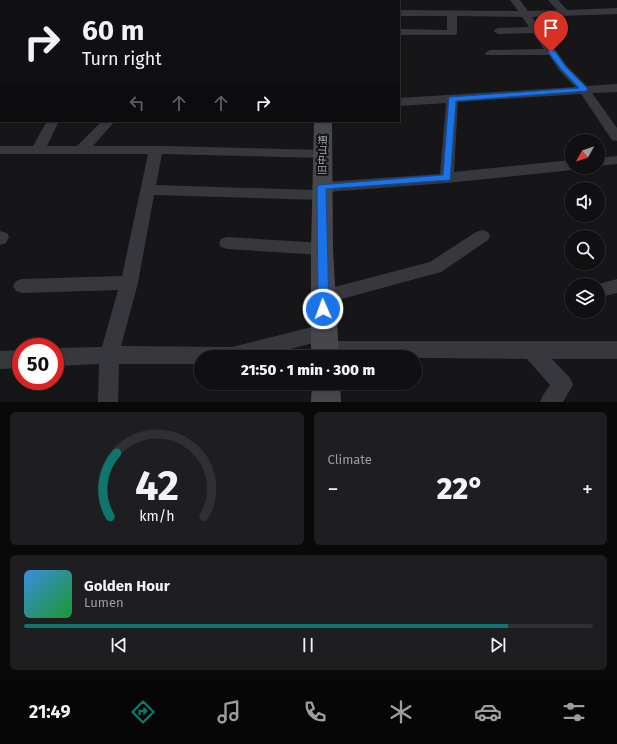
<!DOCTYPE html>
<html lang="en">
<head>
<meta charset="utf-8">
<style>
	:root { --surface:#101012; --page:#1e1e20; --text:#f1f3f6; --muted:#9c9d9f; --line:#303032; --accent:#0f766e }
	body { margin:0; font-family:"Fira Sans","Noto Sans JP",sans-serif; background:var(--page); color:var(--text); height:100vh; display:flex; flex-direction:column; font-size:15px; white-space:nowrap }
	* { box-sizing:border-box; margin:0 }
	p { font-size:13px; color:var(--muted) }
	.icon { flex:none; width:22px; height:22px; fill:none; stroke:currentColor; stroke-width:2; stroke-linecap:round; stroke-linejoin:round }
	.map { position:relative; height:402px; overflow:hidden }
	.sheet { display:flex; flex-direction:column; gap:10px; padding:10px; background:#09090a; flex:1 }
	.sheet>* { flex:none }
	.guide { position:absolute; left:0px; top:0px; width:400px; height:122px; box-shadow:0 1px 3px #0004,0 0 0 1px var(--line); background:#101012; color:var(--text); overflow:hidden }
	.needle { width:26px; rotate:230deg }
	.buttons { position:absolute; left:565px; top:134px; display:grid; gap:8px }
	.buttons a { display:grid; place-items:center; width:40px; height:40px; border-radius:50%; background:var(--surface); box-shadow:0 1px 3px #0004,0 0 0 1px var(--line); font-size:20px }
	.speed { position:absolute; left:12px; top:338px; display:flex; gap:8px; font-size:20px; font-weight:700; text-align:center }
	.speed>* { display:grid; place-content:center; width:52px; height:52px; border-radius:50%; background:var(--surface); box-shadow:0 1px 3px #0004,0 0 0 1px var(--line); line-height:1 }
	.speed .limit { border:6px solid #d22; background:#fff; color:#111 }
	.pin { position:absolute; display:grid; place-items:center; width:34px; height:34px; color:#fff; margin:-41px -17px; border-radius:50% 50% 50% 0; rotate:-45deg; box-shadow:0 0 4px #0007 }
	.pin .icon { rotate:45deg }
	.me { position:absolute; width:44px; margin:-22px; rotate:358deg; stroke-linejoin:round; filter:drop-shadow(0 0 3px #0008) }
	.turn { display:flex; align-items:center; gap:14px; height:84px; padding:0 16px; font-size:18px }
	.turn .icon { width:52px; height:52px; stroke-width:2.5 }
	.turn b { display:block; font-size:28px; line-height:34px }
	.lanes { display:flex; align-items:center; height:38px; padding:0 16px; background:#0003; justify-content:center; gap:20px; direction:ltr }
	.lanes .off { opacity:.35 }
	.big { font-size:30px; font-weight:800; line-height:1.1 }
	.sheet .tile { flex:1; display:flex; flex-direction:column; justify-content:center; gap:6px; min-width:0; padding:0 14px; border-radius:6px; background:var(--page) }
	.sheet .dial { align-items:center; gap:0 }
	.dial svg { height:104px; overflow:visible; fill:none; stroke:var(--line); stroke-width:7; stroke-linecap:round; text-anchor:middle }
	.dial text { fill:var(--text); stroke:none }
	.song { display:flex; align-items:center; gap:12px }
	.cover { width:48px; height:48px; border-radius:6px; background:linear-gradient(135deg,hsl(210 70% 55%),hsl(130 70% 35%)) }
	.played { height:4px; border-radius:2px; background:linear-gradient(90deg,var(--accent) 85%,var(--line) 85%) }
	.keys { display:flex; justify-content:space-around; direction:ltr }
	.heat { display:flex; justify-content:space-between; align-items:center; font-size:22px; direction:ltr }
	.sheet .tiles { flex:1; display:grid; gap:10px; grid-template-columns:1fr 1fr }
	.tile:last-child { grid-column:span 2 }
	.trip { position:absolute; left:194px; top:350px; width:228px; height:40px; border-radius:20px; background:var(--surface); box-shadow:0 1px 3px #0004,0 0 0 1px var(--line); font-weight:800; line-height:40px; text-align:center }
	.tabs { display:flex; height:64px; justify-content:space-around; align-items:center; background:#060607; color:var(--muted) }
	.tabs .icon { width:28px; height:28px }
	.tabs .on { color:var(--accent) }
	.tabs b { font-size:18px; color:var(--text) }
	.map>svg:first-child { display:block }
</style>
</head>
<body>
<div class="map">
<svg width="617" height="402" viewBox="0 0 617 402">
	<rect width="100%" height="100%" fill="#161618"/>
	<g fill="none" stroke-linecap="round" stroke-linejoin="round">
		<g fill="#37383d" fill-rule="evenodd">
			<path d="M49,0H59L48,1Z"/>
			<rect x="211" y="0" width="10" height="1"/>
			<path d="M510,0H520L528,11L557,10L548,0H558L567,10L617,8V14L532,17L567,66L587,86L617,84V92L592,93L617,128V141L612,140L581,94L458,102L454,172L572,160V167H578L572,170L447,183L327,192L329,195L327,199L322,200L154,195L138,283L121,346L232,347L324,324L331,326L333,332L331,338L261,357H201V364H119L118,402H98L99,364L55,366V348L102,347L118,290L22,293L16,291L13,286L16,281L22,279L122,276L148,154H0V146H33L47,121H59L47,146H77L102,121H115L93,146H164L322,150L327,151L329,154L327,157L322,158L162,154L156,185L316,190L315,187L317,184L322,182L440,174L446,103L399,106V98L575,87L559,70L549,55H486L485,53L490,50L544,49L533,33L498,34L493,31L498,28L529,27L522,17L457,16V33L456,35H399V29L447,30V16H399V10L518,11Z"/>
			<rect x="0" y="33" width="1" height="6"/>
			<path d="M1,85V94L0,95V86Z"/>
			<path d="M617,156V164L598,166V158Z"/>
			<path d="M482,230L488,232L490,236L488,240L441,272L323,304L317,302L314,297L317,292L323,290L430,262L476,232Z"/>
			<path d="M0,231L7,233L9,237L6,243L0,245Z"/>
			<path d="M227,237L322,243L328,245L330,249L328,253L322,255L227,249L221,247L219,243L221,239Z"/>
			<path d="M617,279V293L601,297L598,296V285H595Z"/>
			<path d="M325,341H617V359H552L570,378L573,385L563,402H540L543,395L550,385L527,359L321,357L318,356L315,350L318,344Z"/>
			<path d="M21,350V368L0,369V351Z"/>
		</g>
		<g fill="#45474d" fill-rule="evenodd">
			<path d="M314,121H332L333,249L339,357H311V249Z"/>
			<path d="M312,383H340L341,402H311Z"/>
		</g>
	</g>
	<path fill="#1a73e8" stroke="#114b97" d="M549,50H554L566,67L587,88V91L456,101L450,180L326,189L329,309L327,312L323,313L319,312L318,309L317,187L319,185L443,175L449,97L579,88L561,69L548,52Z"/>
	<g text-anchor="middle" stroke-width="4" stroke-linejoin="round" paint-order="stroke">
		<g font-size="10" fill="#a8adb8" stroke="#111113">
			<text transform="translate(322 155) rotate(-89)" y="4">旧中山道</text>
		</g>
	</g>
</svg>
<div class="buttons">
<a><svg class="needle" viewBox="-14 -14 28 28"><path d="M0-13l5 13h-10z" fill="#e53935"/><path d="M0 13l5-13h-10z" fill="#9c9d9f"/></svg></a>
<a><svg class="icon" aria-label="sound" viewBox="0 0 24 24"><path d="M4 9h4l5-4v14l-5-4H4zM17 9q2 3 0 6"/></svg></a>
<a><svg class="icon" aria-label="search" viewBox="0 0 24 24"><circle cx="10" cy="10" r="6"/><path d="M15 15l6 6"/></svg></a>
<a><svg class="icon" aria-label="layers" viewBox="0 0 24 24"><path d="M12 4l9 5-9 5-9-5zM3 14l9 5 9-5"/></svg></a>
</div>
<div class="speed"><div class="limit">50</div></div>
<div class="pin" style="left:551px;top:52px;background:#d93025"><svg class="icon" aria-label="arrive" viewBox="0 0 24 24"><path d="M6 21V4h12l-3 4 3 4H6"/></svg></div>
<svg class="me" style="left:323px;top:309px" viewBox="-20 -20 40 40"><circle r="17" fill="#1a73e8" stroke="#fff" stroke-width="3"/><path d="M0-11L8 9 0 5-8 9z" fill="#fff"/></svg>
<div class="trip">21:50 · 1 min · 300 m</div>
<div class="guide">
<div class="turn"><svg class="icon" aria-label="right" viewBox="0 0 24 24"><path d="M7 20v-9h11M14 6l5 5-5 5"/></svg><div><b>60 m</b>Turn right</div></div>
<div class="lanes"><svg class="icon off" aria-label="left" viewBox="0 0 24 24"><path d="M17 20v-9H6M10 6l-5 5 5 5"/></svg><svg class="icon off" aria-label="ahead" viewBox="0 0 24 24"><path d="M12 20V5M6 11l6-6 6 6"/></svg><svg class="icon off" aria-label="ahead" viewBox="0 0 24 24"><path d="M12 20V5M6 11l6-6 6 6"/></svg><svg class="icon" aria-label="right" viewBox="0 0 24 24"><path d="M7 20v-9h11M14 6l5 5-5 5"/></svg></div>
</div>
</div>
<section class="sheet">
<div class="tiles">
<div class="tile dial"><svg viewBox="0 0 100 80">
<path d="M14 69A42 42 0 1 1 86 69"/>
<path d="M14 69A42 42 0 0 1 19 20" stroke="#0f766e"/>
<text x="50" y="56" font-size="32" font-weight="700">42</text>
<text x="50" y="72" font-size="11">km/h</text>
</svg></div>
<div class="tile"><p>Climate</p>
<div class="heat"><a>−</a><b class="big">22°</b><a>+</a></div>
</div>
<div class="tile">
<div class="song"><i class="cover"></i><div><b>Golden Hour</b><p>Lumen</p></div></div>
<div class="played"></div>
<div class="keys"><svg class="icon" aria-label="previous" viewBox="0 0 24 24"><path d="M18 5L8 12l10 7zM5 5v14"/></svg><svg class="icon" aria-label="pause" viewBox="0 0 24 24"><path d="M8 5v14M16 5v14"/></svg><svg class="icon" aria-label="next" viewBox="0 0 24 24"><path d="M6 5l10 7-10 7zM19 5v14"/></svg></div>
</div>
</div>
</section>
<nav class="tabs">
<b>21:49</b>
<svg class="icon on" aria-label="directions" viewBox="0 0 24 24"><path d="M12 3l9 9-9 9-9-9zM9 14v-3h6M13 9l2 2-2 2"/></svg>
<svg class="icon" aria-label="music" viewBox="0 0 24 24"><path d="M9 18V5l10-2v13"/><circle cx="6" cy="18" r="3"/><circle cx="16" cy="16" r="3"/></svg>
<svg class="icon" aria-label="phone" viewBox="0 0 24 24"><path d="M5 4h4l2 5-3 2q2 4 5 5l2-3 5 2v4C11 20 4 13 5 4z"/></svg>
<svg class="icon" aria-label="climate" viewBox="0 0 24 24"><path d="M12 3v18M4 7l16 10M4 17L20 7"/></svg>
<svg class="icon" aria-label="car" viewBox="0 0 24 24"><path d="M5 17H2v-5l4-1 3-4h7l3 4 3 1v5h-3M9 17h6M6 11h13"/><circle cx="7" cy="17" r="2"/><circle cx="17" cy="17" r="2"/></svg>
<svg class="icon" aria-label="filters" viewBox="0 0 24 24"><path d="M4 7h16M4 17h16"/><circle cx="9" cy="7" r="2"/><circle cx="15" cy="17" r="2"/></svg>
</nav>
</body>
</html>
